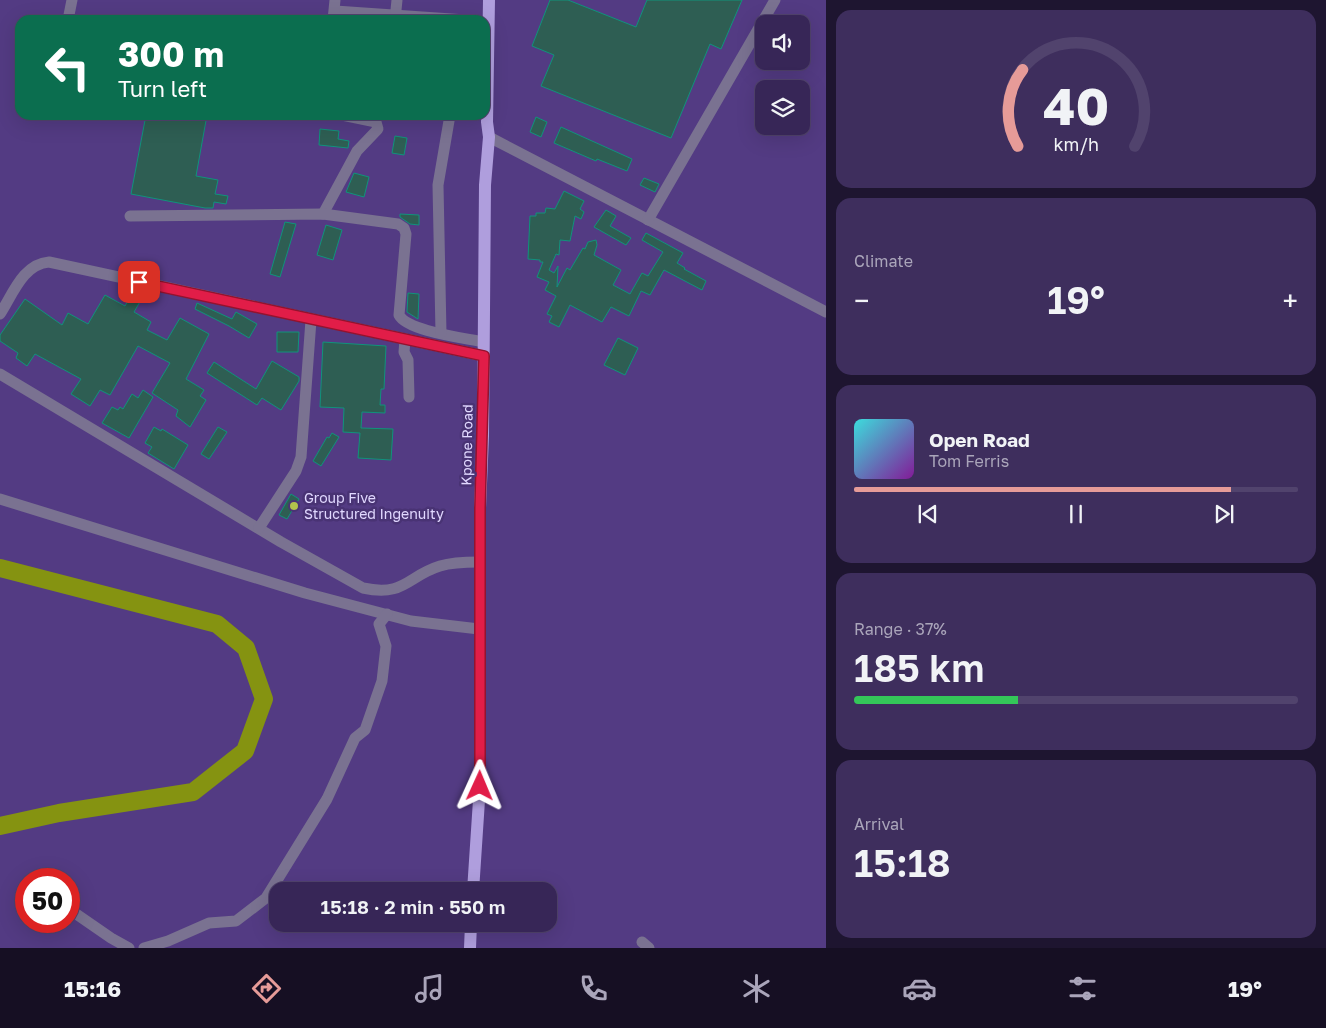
<!DOCTYPE html>
<html lang="en">
<head>
<meta charset="utf-8">
<style>
	:root { --surface:#372657; --page:#3e2e5d; --text:#f1f3f6; --muted:#aaa5ba; --line:#51436d; --accent:#e69b98 }
	body { margin:0; font-family:"Golos Text",sans-serif; background:var(--page); color:var(--text); height:100vh; display:flex; flex-direction:column; font-size:19px; white-space:nowrap }
	* { box-sizing:border-box; margin:0 }
	p { font-size:16px; color:var(--muted) }
	.icon { flex:none; width:28px; height:28px; fill:none; stroke:currentColor; stroke-width:2; stroke-linecap:round; stroke-linejoin:round }
	.map { position:relative; flex:1; overflow:hidden }
	.details { display:flex; flex-direction:column; gap:10px; padding:10px; background:#1e1530; width:500px }
	.details>* { flex:none }
	.banner { position:absolute; left:15px; top:15px; width:475px; height:105px; border-radius:15px; box-shadow:0 5px 20px #0002,0 0 0 1px var(--line); background:#0b6e4f; color:#fff; overflow:hidden }
	.buttons { position:absolute; left:755px; top:15px; display:grid; gap:10px }
	.buttons a { display:grid; place-items:center; width:55px; height:55px; border-radius:10px; background:var(--surface); box-shadow:0 5px 20px #0002,0 0 0 1px var(--line); font-size:25px }
	.speed { position:absolute; left:15px; top:868px; display:flex; gap:10px; font-size:25px; font-weight:700; text-align:center }
	.speed>* { display:grid; place-content:center; width:65px; height:65px; border-radius:50%; background:var(--surface); box-shadow:0 5px 20px #0002,0 0 0 1px var(--line); line-height:1 }
	.speed .limit { border:8px solid #d22; background:#fff; color:#111 }
	.pin { position:absolute; display:grid; place-items:center; width:42px; height:42px; color:#fff; margin:-21px; border-radius:10px; box-shadow:0 2px 8px #0006 }
	.me { position:absolute; width:55px; margin:-28px; rotate:1deg; stroke-linejoin:round; filter:drop-shadow(0 0 4px #0008) }
	.turn { display:flex; align-items:center; gap:18px; height:105px; padding:0 20px; font-size:22px }
	.turn .icon { width:65px; height:65px; stroke-width:2.5 }
	.turn b { display:block; font-size:35px; line-height:42px }
	.big { font-size:38px; font-weight:600; line-height:1.1 }
	.details .card { flex:1; display:flex; flex-direction:column; justify-content:center; gap:8px; min-width:0; padding:0 18px; border-radius:15px; background:var(--page) }
	.details .dial { align-items:center; gap:0 }
	.dial svg { height:130px; overflow:visible; fill:none; stroke:var(--line); stroke-width:7; stroke-linecap:round; text-anchor:middle }
	.dial text { fill:var(--text); stroke:none }
	.song { display:flex; align-items:center; gap:15px }
	.cover { width:60px; height:60px; border-radius:8px; background:linear-gradient(135deg,hsl(180 70% 55%),hsl(290 70% 35%)) }
	.played { height:5px; border-radius:2px; background:linear-gradient(90deg,var(--accent) 85%,var(--line) 85%) }
	.keys { display:flex; justify-content:space-around; direction:ltr }
	.heat { display:flex; justify-content:space-between; align-items:center; font-size:28px; direction:ltr }
	.charge { height:8px; border-radius:4px; background:linear-gradient(90deg,#34c759 37%,var(--line) 0) }
	.trip { position:absolute; left:269px; top:882px; width:288px; height:50px; border-radius:15px; background:var(--surface); box-shadow:0 5px 20px #0002,0 0 0 1px var(--line); font-weight:600; line-height:50px; text-align:center }
	.dock { display:flex; height:80px; justify-content:space-around; align-items:center; background:#160f23; color:var(--muted) }
	.dock .icon { width:35px; height:35px }
	.dock .selected { color:var(--accent) }
	.dock b { font-size:22px; color:var(--text) }
	main { display:flex; flex:1; min-height:0 }
	.map>svg:first-child { display:block }
</style>
</head>
<body>
<main>
<div class="map">
<svg width="826" height="948" viewBox="0 0 826 948">
	<rect width="100%" height="100%" fill="#493374"/>
	<path fill="#533b83" fill-rule="evenodd" d="M0,0H826V948H0ZM20,20H485V115H20ZM764,24H801V61H764ZM764,89H801V126H764ZM26,879H69V921H26ZM278,891H548V924H278Z"/>
	<g fill="none" stroke-linecap="round" stroke-linejoin="round">
		<path stroke="#859311" stroke-width="18" d="M0,568L217,624L246,648L264,699L245,751L193,792L59,813L0,826"/>
	</g>
	<g fill="#2e5e53" stroke="#10937c">
		<path d="M550,0H568L636,27L647,0H742L721,49L710,44L671,138L541,86L554,55L532,46Z"/>
		<path d="M146,115H207L196,176L218,180L215,194L228,196L226,204L214,202L213,208H205L131,194Z"/>
		<path d="M536,117L547,122L541,137L530,132Z"/>
		<path d="M561,127L632,159L627,171L597,159L596,161L554,143Z"/>
		<path d="M320,129L339,131L338,139L349,141L348,148L319,145Z"/>
		<path d="M395,136L407,138L404,155L392,153Z"/>
		<path d="M354,173L369,177L364,197L346,192Z"/>
		<path d="M644,178L659,184L655,192L640,185Z"/>
		<path d="M564,191L584,201L580,209L584,212L581,219L575,216L570,241L560,240L559,255L556,254L549,270L554,273L558,266L557,287L567,268L570,270L583,248L585,249L588,242L596,240L597,245L594,255L621,270L613,285L630,294L642,273L648,276L663,252L642,240L646,233L683,253L677,263L685,268L684,269L706,281L702,290L664,270L650,295L641,291L629,316L611,307L602,322L570,305L559,327L549,322L552,316L547,314L556,296L545,290L549,282L537,277L543,262H540V260L528,259L530,216H536V213H545L546,208L555,209Z"/>
		<path d="M606,210L616,216L610,226L631,238L626,245L594,227Z"/>
		<path d="M400,214L419,215V225L410,224L400,217Z"/>
		<path d="M285,222L296,224L280,277L270,274Z"/>
		<path d="M326,225L342,230L333,260L317,255Z"/>
		<path d="M408,293L419,294L418,319L407,312Z"/>
		<path d="M105,295L125,306L131,295L141,300L134,312L151,322L147,330L167,340L180,318L209,334L186,379L204,390L200,396L206,400L190,427L176,416L178,410L152,393L170,363L138,346L110,395L100,390L90,406L71,394L81,379L35,354L27,366L16,358L18,353L0,341V335L25,299L62,325L68,313L88,324Z"/>
		<path d="M197,303L232,319L236,312L257,324L249,338L229,326L195,309Z"/>
		<path d="M277,332H299L298,352H277Z"/>
		<path d="M618,338L638,348L625,375L604,365Z"/>
		<path d="M323,342L386,346L384,389H381L380,405H385V413L362,412L361,428L393,429L391,460L358,458L360,433L343,432L344,408L320,407Z"/>
		<path d="M272,361L299,377V381L281,410L262,398L257,405L207,373L214,362L256,389Z"/>
		<path d="M143,390L153,397L129,438L102,423L112,407L118,410L120,407L123,409L132,394L138,398Z"/>
		<path d="M154,427L161,431L162,429L188,445L174,469L148,453L152,447L145,443Z"/>
		<path d="M218,427L227,432L209,459L201,454Z"/>
		<path d="M332,433L339,437L321,466L313,461L327,437L329,438Z"/>
		<path d="M291,494L299,499L287,519L279,515Z"/>
	</g>
	<g fill="none" stroke-linecap="round" stroke-linejoin="round">
		<g stroke="#7a7291" stroke-width="11">
			<path d="M335,11L466,20"/>
			<path d="M68,20L72,0"/>
			<path d="M333,20L335,0"/>
			<path d="M395,20L397,0"/>
			<path d="M489,137L826,312"/>
			<path d="M323,214L357,151L378,129L376,122L342,115"/>
			<path d="M130,216L323,214L398,224L404,228L406,234L399,315C407,331 465,338 483,342"/>
			<path d="M648,220L775,0"/>
			<path d="M0,314C13,294 23,264 49,262L484,356"/>
			<path d="M441,333L438,185L450,115"/>
			<path d="M405,340L404,352L408,360L409,397"/>
			<path d="M0,374L281,542L363,588C405,597 407,576 440,566C453,562 466,562 479,562"/>
			<path d="M0,499L305,593L411,621L479,629"/>
			<path d="M259,528L296,471L301,457L311,320"/>
			<path d="M69,909L111,938L129,948"/>
			<path d="M642,942L649,948"/>
			<path d="M144,948L168,941L209,923L236,921L266,898L327,799L355,738L365,730L382,681L386,646L379,624L387,614"/>
		</g>
		<g stroke="#af9edd" stroke-width="12">
			<path d="M473,891L480,785V508L483,436L485,185L489,137L487,122L489,0"/>
			<path d="M470,948L471,924"/>
		</g>
	</g>
	<g fill="none" stroke-linecap="round" stroke-linejoin="round">
		<g stroke="#92132f" stroke-width="12">
			<path id="route" d="M139,282L484,356L480,508V786"/>
		</g>
		<use href="#route" stroke="#e11d48" stroke-width="9"/>
	</g>
	<circle fill="#b2c34c" stroke="#493374" stroke-width="2" cx="294" cy="506" r="5"/>
	<g text-anchor="middle" stroke-width="5" stroke-linejoin="round" paint-order="stroke">
		<g font-size="14" fill="#e1d8ff" stroke="#493374">
			<text transform="translate(467 445) rotate(-89)" y="5">Kpone Road</text>
		</g>
		<g font-size="14" fill="#e1d8ff" stroke="#493374" text-anchor="start">
			<text x="304" y="503">Group Five<tspan x="304" dy="16">Structured Ingenuity</tspan></text>
		</g>
	</g>
</svg>
<div class="buttons">
<a><svg class="icon" aria-label="sound" viewBox="0 0 24 24"><path d="M4 9h4l5-4v14l-5-4H4zM17 9q2 3 0 6"/></svg></a>
<a><svg class="icon" aria-label="layers" viewBox="0 0 24 24"><path d="M12 4l9 5-9 5-9-5zM3 14l9 5 9-5"/></svg></a>
</div>
<div class="speed"><div class="limit">50</div></div>
<div class="pin" style="left:139px;top:282px;background:#d93025"><svg class="icon" aria-label="arrive" viewBox="0 0 24 24"><path d="M6 21V4h12l-3 4 3 4H6"/></svg></div>
<svg class="me" style="left:480px;top:786px" viewBox="-20 -20 40 40"><path d="M0-17L14 15 0 8-14 15z" fill="#e11d48" stroke="#fff" stroke-width="4"/></svg>
<div class="trip">15:18 · 2 min · 550 m</div>
<div class="banner">
<div class="turn"><svg class="icon" aria-label="left" viewBox="0 0 24 24"><path d="M17 20v-9H6M10 6l-5 5 5 5"/></svg><div><b>300 m</b>Turn left</div></div>
</div>
</div>
<section class="details">
<div class="card dial"><svg viewBox="0 0 100 80">
<path d="M14 69A42 42 0 1 1 86 69"/>
<path d="M14 69A42 42 0 0 1 17 22" stroke="#e69b98"/>
<text x="50" y="56" font-size="32" font-weight="700">40</text>
<text x="50" y="72" font-size="11">km/h</text>
</svg></div>
<div class="card"><p>Climate</p>
<div class="heat"><a>−</a><b class="big">19°</b><a>+</a></div>
</div>
<div class="card">
<div class="song"><i class="cover"></i><div><b>Open Road</b><p>Tom Ferris</p></div></div>
<div class="played"></div>
<div class="keys"><svg class="icon" aria-label="previous" viewBox="0 0 24 24"><path d="M18 5L8 12l10 7zM5 5v14"/></svg><svg class="icon" aria-label="pause" viewBox="0 0 24 24"><path d="M8 5v14M16 5v14"/></svg><svg class="icon" aria-label="next" viewBox="0 0 24 24"><path d="M6 5l10 7-10 7zM19 5v14"/></svg></div>
</div>
<div class="card"><p>Range · 37%</p><b class="big">185 km</b><div class="charge"></div></div>
<div class="card"><p>Arrival</p><b class="big">15:18</b></div>
</section>
</main>
<nav class="dock">
<b>15:16</b>
<svg class="icon selected" aria-label="directions" viewBox="0 0 24 24"><path d="M12 3l9 9-9 9-9-9zM9 14v-3h6M13 9l2 2-2 2"/></svg>
<svg class="icon" aria-label="music" viewBox="0 0 24 24"><path d="M9 18V5l10-2v13"/><circle cx="6" cy="18" r="3"/><circle cx="16" cy="16" r="3"/></svg>
<svg class="icon" aria-label="phone" viewBox="0 0 24 24"><path d="M5 4h4l2 5-3 2q2 4 5 5l2-3 5 2v4C11 20 4 13 5 4z"/></svg>
<svg class="icon" aria-label="climate" viewBox="0 0 24 24"><path d="M12 3v18M4 7l16 10M4 17L20 7"/></svg>
<svg class="icon" aria-label="car" viewBox="0 0 24 24"><path d="M5 17H2v-5l4-1 3-4h7l3 4 3 1v5h-3M9 17h6M6 11h13"/><circle cx="7" cy="17" r="2"/><circle cx="17" cy="17" r="2"/></svg>
<svg class="icon" aria-label="filters" viewBox="0 0 24 24"><path d="M4 7h16M4 17h16"/><circle cx="9" cy="7" r="2"/><circle cx="15" cy="17" r="2"/></svg>
<b>19°</b>
</nav>
</body>
</html>
